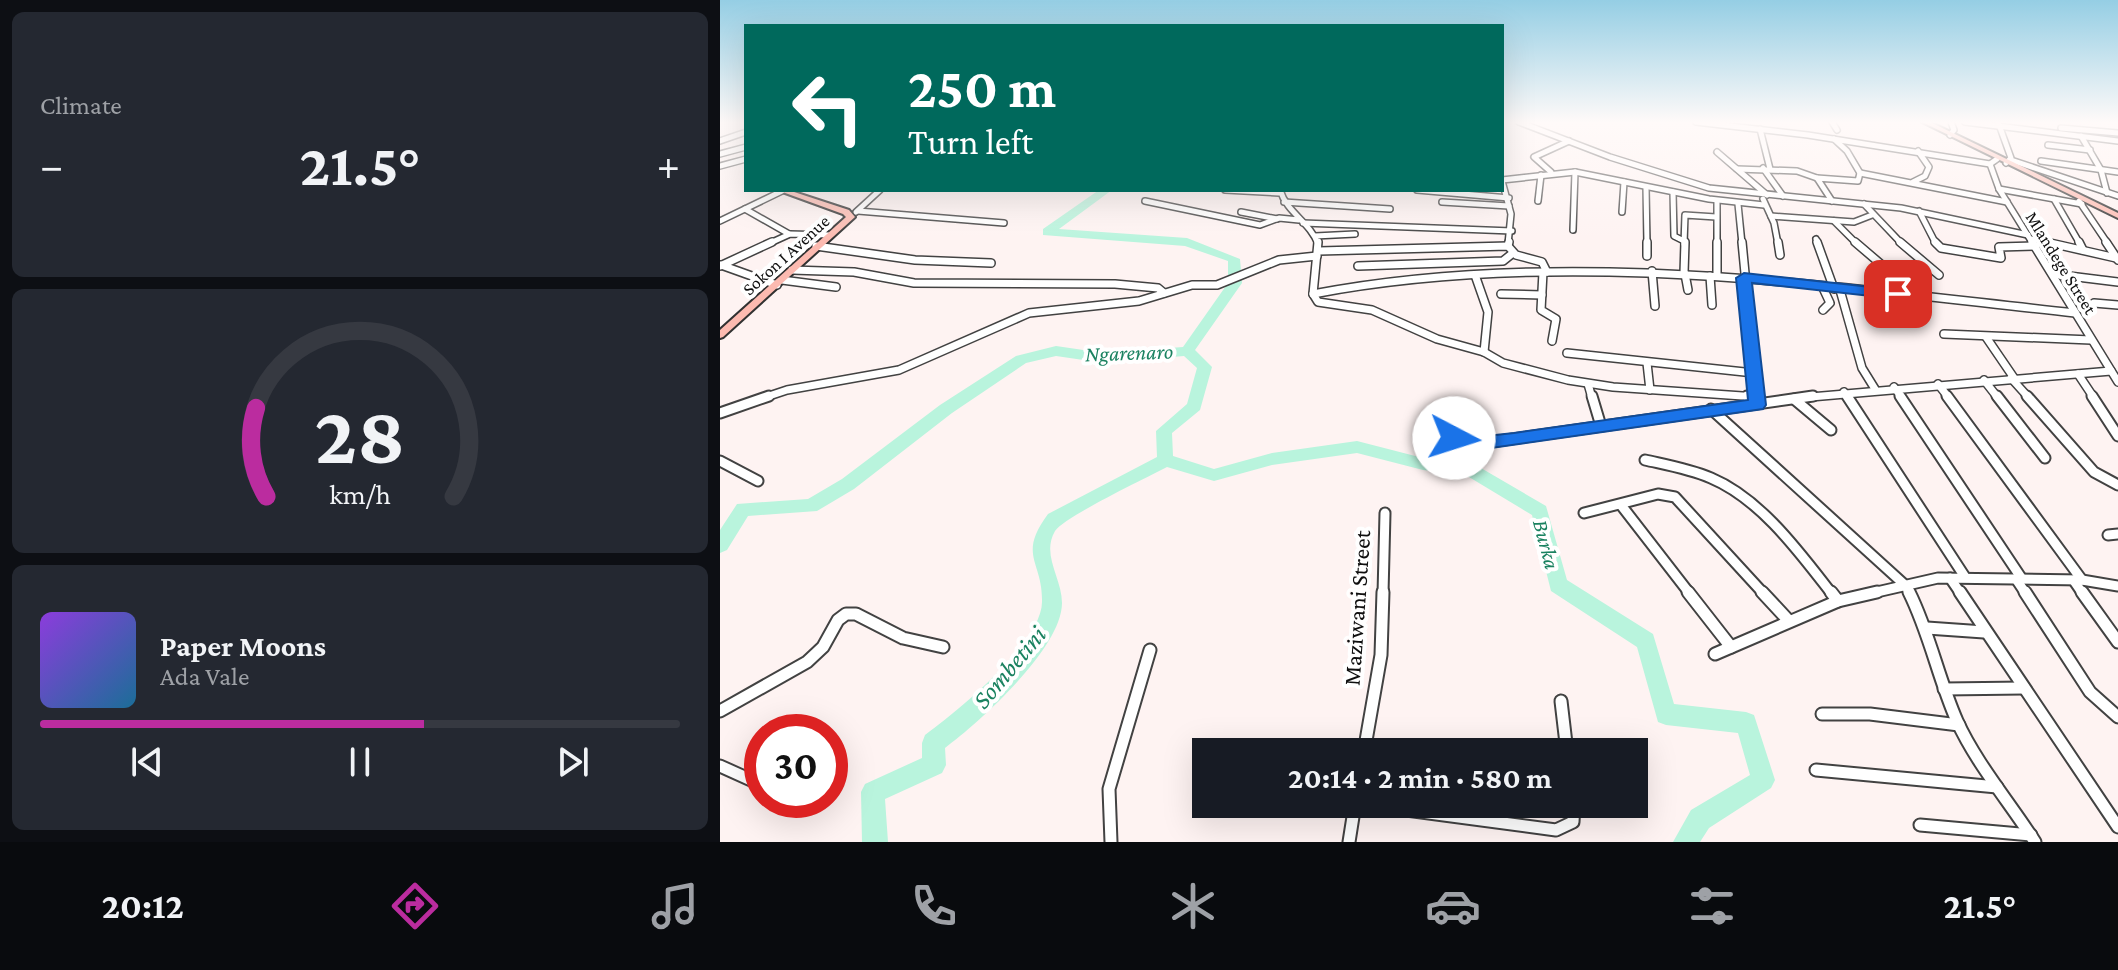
<!DOCTYPE html>
<html lang="en">
<head>
<meta charset="utf-8">
<style>
	:root { --surface:#171b24; --page:#242831; --text:#f1f3f6; --muted:#9ea1a6; --line:#363941; --accent:#bb2c9f }
	body { margin:0; font-family:"Crimson Pro",serif; background:var(--page); color:var(--text); height:100vh; display:flex; flex-direction:column; font-size:30px; white-space:nowrap }
	* { box-sizing:border-box; margin:0 }
	p { font-size:26px; color:var(--muted) }
	.icon { flex:none; width:44px; height:44px; fill:none; stroke:currentColor; stroke-width:2; stroke-linecap:round; stroke-linejoin:round }
	.map { position:relative; flex:1; overflow:hidden }
	.details { display:flex; flex-direction:column; gap:12px; padding:12px; background:#0d0f14; width:720px }
	.details>* { flex:none }
	.banner { position:absolute; left:24px; top:24px; width:760px; height:168px; border-radius:0px; box-shadow:0 8px 32px #0002; background:#00695c; color:#fff; overflow:hidden }
	.speed { position:absolute; left:24px; top:714px; display:flex; gap:16px; font-size:40px; font-weight:700; text-align:center }
	.speed>* { display:grid; place-content:center; width:104px; height:104px; border-radius:50%; background:var(--surface); box-shadow:0 8px 32px #0002; line-height:1 }
	.speed .limit { border:12px solid #d22; background:#fff; color:#111 }
	.pin { position:absolute; display:grid; place-items:center; width:68px; height:68px; color:#fff; margin:-34px; border-radius:16px; box-shadow:0 4px 12px #0006 }
	.me { position:absolute; width:88px; margin:-44px; rotate:95deg; stroke-linejoin:round; filter:drop-shadow(0 0 6px #0008) }
	.turn { display:flex; align-items:center; gap:28px; height:168px; padding:0 32px; font-size:36px }
	.turn .icon { width:104px; height:104px; stroke-width:2.5 }
	.turn b { display:block; font-size:56px; line-height:68px }
	.big { font-size:60px; font-weight:700; line-height:1.1 }
	.details .widget { flex:1; display:flex; flex-direction:column; justify-content:center; gap:12px; min-width:0; padding:0 28px; border-radius:12px; background:var(--page) }
	.details .dial { align-items:center; gap:0 }
	.dial svg { height:208px; overflow:visible; fill:none; stroke:var(--line); stroke-width:7; stroke-linecap:round; text-anchor:middle }
	.dial text { fill:var(--text); stroke:none }
	.song { display:flex; align-items:center; gap:24px }
	.cover { width:96px; height:96px; border-radius:12px; background:linear-gradient(135deg,hsl(270 70% 55%),hsl(200 70% 35%)) }
	.played { height:8px; border-radius:4px; background:linear-gradient(90deg,var(--accent) 60%,var(--line) 60%) }
	.keys { display:flex; justify-content:space-around; direction:ltr }
	.heat { display:flex; justify-content:space-between; align-items:center; font-size:44px; direction:ltr }
	.trip { position:absolute; left:472px; top:738px; width:456px; height:80px; border-radius:0px; background:var(--surface); box-shadow:0 8px 32px #0002; font-weight:700; line-height:80px; text-align:center }
	.menu { display:flex; height:128px; justify-content:space-around; align-items:center; background:#090b0e; color:var(--muted) }
	.menu .icon { width:56px; height:56px }
	.menu .active { color:var(--accent) }
	.menu b { font-size:36px; color:var(--text) }
	main { display:flex; flex:1; min-height:0 }
	.map>svg:first-child { display:block }
</style>
</head>
<body>
<main>
<section class="details">
<div class="widget"><p>Climate</p>
<div class="heat"><a>−</a><b class="big">21.5°</b><a>+</a></div>
</div>
<div class="widget dial"><svg viewBox="0 0 100 80">
<path d="M14 69A42 42 0 1 1 86 69"/>
<path d="M14 69A42 42 0 0 1 10 35" stroke="#bb2c9f"/>
<text x="50" y="56" font-size="32" font-weight="700">28</text>
<text x="50" y="72" font-size="11">km/h</text>
</svg></div>
<div class="widget">
<div class="song"><i class="cover"></i><div><b>Paper Moons</b><p>Ada Vale</p></div></div>
<div class="played"></div>
<div class="keys"><svg class="icon" aria-label="previous" viewBox="0 0 24 24"><path d="M18 5L8 12l10 7zM5 5v14"/></svg><svg class="icon" aria-label="pause" viewBox="0 0 24 24"><path d="M8 5v14M16 5v14"/></svg><svg class="icon" aria-label="next" viewBox="0 0 24 24"><path d="M6 5l10 7-10 7zM19 5v14"/></svg></div>
</div>
</section>
<div class="map">
<svg width="1398" height="842" viewBox="0 0 1398 842">
	<rect width="100%" height="100%" fill="#fef3f2"/>
	<g fill="none" stroke-linecap="round" stroke-linejoin="round">
		<path fill="#b9f4dd" fill-rule="evenodd" d="M379,190H392L339,229L467,238L520,259L522,283L475,350L492,367L480,410L452,433L453,456L494,469L552,453L637,441L703,458L754,464L826,506L847,580L933,634L954,704L1026,712L1034,715L1055,780L1051,788L989,828L980,842H953L971,810L1030,775L1018,733L946,725L938,722L917,647L831,591L812,515L744,474L703,470L637,453L552,465L494,481L447,467C426,478 344,517 335,531C321,555 342,578 342,603C342,648 260,722 225,748L226,765L222,773L165,799L168,842H142L141,792L145,784L202,758V743L205,735C237,712 322,642 322,602C323,561 297,556 328,514L437,457L436,431L467,404L477,368L464,356L384,363L336,356L306,363L232,413L134,489L97,511L28,516L7,550L0,553V530L17,504L88,499L122,479L220,405L296,356L336,346L384,353L463,347L508,283V261L465,246L323,235V229Z"/>
		<g stroke="#424242" stroke-width="8">
			<g id="street-far3">
				<path d="M799,122L890,157L989,188L1181,208L1308,235"/>
				<path d="M976,122L1088,135L1270,164"/>
				<path d="M1112,122L1117,130"/>
				<path d="M1245,122L1398,141"/>
				<path d="M1278,122L1291,158L1286,163"/>
				<path d="M1341,128L1398,133"/>
				<path d="M1040,129L1050,169"/>
				<path d="M1230,135L1234,130L1231,122"/>
				<path d="M1361,136L1381,170L1387,193"/>
				<path d="M0,141L26,132"/>
				<path d="M1328,145L1370,150"/>
				<path d="M997,152L1047,195"/>
				<path d="M0,154L26,147"/>
				<path d="M1277,159L1270,164L1279,189L1313,244"/>
				<path d="M1291,160L1398,196"/>
				<path d="M1321,161L1398,172"/>
				<path d="M0,166L26,159"/>
				<path d="M1043,168L1063,196"/>
				<path d="M1017,169L1077,171L1097,178"/>
				<path d="M831,172L814,157L849,141"/>
				<path d="M1140,173L1287,202"/>
				<path d="M782,180L855,172L989,199L1044,205"/>
				<path d="M782,181L791,214L788,244"/>
				<path d="M1193,182L1205,176L1209,167L1198,151"/>
				<path d="M926,187L927,244"/>
				<path d="M1279,189L1362,204"/>
				<path d="M505,190L559,193"/>
				<path d="M560,190C567,213 590,222 598,244"/>
				<path d="M697,190L789,198"/>
				<path d="M953,192L954,236L964,241"/>
				<path d="M1043,199L1054,223L1058,244"/>
				<path d="M1334,199L1360,244"/>
				<path d="M425,201L540,225L559,218L579,220"/>
				<path d="M818,201L821,175"/>
				<path d="M997,201V244"/>
				<path d="M1112,201L1097,178L1138,181L1140,173L1127,151L1114,139"/>
				<path d="M1359,201L1388,244"/>
				<path d="M564,202L670,209"/>
				<path d="M722,202L789,206"/>
				<path d="M1018,204L1022,244"/>
				<path d="M1144,204L1182,244"/>
				<path d="M25,209L69,234"/>
				<path d="M138,211L284,223"/>
				<path d="M1199,211L1216,244"/>
				<path d="M136,212L160,190"/>
				<path d="M521,212L557,219"/>
				<path d="M902,212L904,182"/>
				<path d="M1051,216L1134,222L1152,215"/>
				<path d="M0,221L62,191"/>
				<path d="M1114,221L1137,244"/>
				<path d="M583,223L792,231"/>
				<path d="M853,230L855,172"/>
				<path d="M595,236L635,234"/>
				<path d="M1096,239L1098,244"/>
				<path d="M1311,239L1335,244"/>
				<path d="M48,244L70,234L110,235"/>
				<path d="M964,244L965,215L996,217"/>
			</g>
		</g>
		<g stroke="#424242" stroke-width="10">
			<g id="street-far2">
				<path d="M598,242L593,294L598,302L652,310L717,339L764,352L783,363L848,380L893,387L1037,397"/>
				<path d="M927,242V256"/>
				<path d="M997,242V276"/>
				<path d="M1022,242L1037,398"/>
				<path d="M1058,242L1060,255"/>
				<path d="M1097,242L1114,289"/>
				<path d="M1135,242L1197,295"/>
				<path d="M1180,242L1219,275"/>
				<path d="M1215,242L1221,248L1281,258L1279,247L1316,246"/>
				<path d="M1312,242L1398,382"/>
				<path d="M1326,242L1396,258"/>
				<path d="M1359,242L1363,250"/>
				<path d="M1386,242L1398,260"/>
				<path d="M96,246L195,260L271,263"/>
				<path d="M788,246L789,242"/>
				<path d="M599,251L788,246L796,255L822,262L827,272"/>
				<path d="M1,265L57,285"/>
				<path d="M0,266L52,242"/>
				<path d="M638,266L783,261L793,253"/>
				<path d="M72,270L134,272L194,283L395,284L438,288L444,293"/>
				<path d="M932,271L935,306"/>
				<path d="M823,272L821,310L836,319L832,341"/>
				<path d="M964,273L965,242"/>
				<path d="M965,274L968,290"/>
				<path d="M1333,274L1398,282"/>
				<path d="M755,275L768,312L764,352"/>
				<path d="M990,276L992,305"/>
				<path d="M62,280L116,287"/>
				<path d="M1103,288L1110,303L1103,310"/>
				<path d="M1120,290L1142,368L1155,389"/>
				<path d="M593,294C845,246 1103,286 1355,313"/>
				<path d="M781,294L822,295"/>
				<path d="M1374,303L1398,305"/>
				<path d="M1224,334L1371,340"/>
				<path d="M1266,337L1294,378"/>
				<path d="M847,353L1034,373"/>
				<path d="M927,363L930,390"/>
				<path d="M1358,374L1374,398"/>
				<path d="M1291,378L1309,398"/>
				<path d="M1264,380L1278,398"/>
				<path d="M868,384L872,398"/>
				<path d="M1218,384L1229,398"/>
				<path d="M1174,387L1182,398"/>
				<path d="M1124,392L1128,398"/>
				<path d="M43,398L67,390L179,370L309,313L419,301L472,285H497L559,260L597,256"/>
				<path d="M1079,398L1391,371"/>
			</g>
		</g>
		<g stroke="#424242" stroke-width="13">
			<g id="street-far1">
				<path d="M872,396L881,426"/>
				<path d="M1027,396L1037,397"/>
				<path d="M1037,396V400"/>
				<path d="M1127,396L1245,577"/>
				<path d="M1180,396L1302,579"/>
				<path d="M1227,396L1362,580"/>
				<path d="M1277,396L1325,458"/>
				<path d="M1307,396L1374,472L1398,485"/>
				<path d="M1372,396L1398,436"/>
				<path d="M1074,399L1111,430"/>
				<path d="M991,409L1186,586L1190,594"/>
				<path d="M0,413L49,396"/>
				<path d="M720,430L757,444L1093,396"/>
				<path d="M925,460C947,465 970,469 991,478C1041,499 1080,553 1112,594"/>
				<path d="M0,461L38,481"/>
				<path d="M901,505L970,594"/>
				<path d="M864,513L938,494L955,497L1044,594"/>
				<path d="M1388,535L1398,534"/>
				<path d="M1230,578L1241,594"/>
				<path d="M1296,579L1306,594"/>
				<path d="M1354,581L1363,594"/>
				<path d="M663,594L665,513"/>
				<path d="M1148,594L1218,578L1362,580L1398,586"/>
			</g>
		</g>
		<g stroke="#424242" stroke-width="15">
			<g id="street">
				<path d="M968,592L1011,647"/>
				<path d="M1042,592L1069,621"/>
				<path d="M1111,592L1118,601"/>
				<path d="M1189,592C1210,634 1218,678 1237,721C1256,763 1290,803 1315,842"/>
				<path d="M1240,592L1398,827"/>
				<path d="M1305,592L1370,692L1398,717"/>
				<path d="M1362,592L1398,642"/>
				<path d="M1207,628L1264,632"/>
				<path d="M995,654L1118,601L1157,592"/>
				<path d="M1224,689L1304,688"/>
				<path d="M841,701L847,752"/>
				<path d="M0,711L87,662L103,647L118,620L126,614H136L183,638L223,647"/>
				<path d="M1102,714H1150L1239,725"/>
				<path d="M644,752L661,655L663,592"/>
				<path d="M0,766L42,785"/>
				<path d="M1096,770L1277,787"/>
				<path d="M641,804L836,830L853,822L854,804"/>
				<path d="M1200,825L1311,835"/>
				<path d="M391,842L389,789L430,650"/>
				<path d="M629,842L635,804"/>
			</g>
		</g>
		<g stroke="#313131" stroke-width="4">
			<g id="secondary">
				<path d="M1202,122H1210L1398,213V218Z"/>
				<path d="M57,190H68L129,210L135,217L3,337L0,338V330L126,217L123,214Z"/>
			</g>
		</g>
		<use href="#street-far3" stroke="#fff" stroke-width="5"/>
		<use href="#street-far2" stroke="#fff" stroke-width="7"/>
		<use href="#street-far1" stroke="#fff" stroke-width="9"/>
		<use href="#street" stroke="#fff" stroke-width="11"/>
		<use href="#secondary" fill="#fcbab0" fill-rule="evenodd"/>
	</g>
	<linearGradient id="sky" x2="0" y2="1"><stop stop-color="#95cee4"/><stop offset="0.51" stop-color="#fffaf9"/><stop offset="1" stop-color="#fffaf9" stop-opacity="0"/></linearGradient>
	<rect width="1398" height="240" fill="url(#sky)"/>
	<path fill="#1a73e8" stroke="#114b97" stroke-width="2" d="M1024,273L1178,290L1185,294L1178,299L1032,283L1046,405L1043,409L757,450L728,443L725,438L734,432L757,437L794,433L1028,400L1016,278Z"/>
	<g text-anchor="middle" stroke-width="8" stroke-linejoin="round" paint-order="stroke">
		<g font-size="18" fill="#0f0f0f" stroke="#fff">
			<text transform="translate(66 255) rotate(-42)" y="6">Sokon I Avenue</text>
			<text transform="translate(1341 263) rotate(58)" y="6">Mlandege Street</text>
		</g>
		<g font-size="22" font-style="italic" fill="#1a8260" stroke="#fff">
			<text transform="translate(409 352) rotate(-2)" y="8">Ngarenaro</text>
			<text transform="translate(827 544) rotate(75)" y="8">Burka</text>
		</g>
		<g font-size="24" fill="#0f0f0f" stroke="#fff">
			<text transform="translate(637 608) rotate(-86)" y="8">Maziwani Street</text>
		</g>
		<g font-size="26" font-style="italic" fill="#1a8260" stroke="#fff">
			<text transform="translate(289 667) rotate(-50)" y="9">Sombetini</text>
		</g>
	</g>
</svg>
<div class="speed"><div class="limit">30</div></div>
<div class="pin" style="left:1178px;top:294px;background:#d93025"><svg class="icon" aria-label="arrive" viewBox="0 0 24 24"><path d="M6 21V4h12l-3 4 3 4H6"/></svg></div>
<svg class="me" style="left:734px;top:438px" viewBox="-20 -20 40 40"><circle r="19" fill="#fff"/><path d="M0-13L10 11 0 6-10 11z" fill="#1a73e8"/></svg>
<div class="trip">20:14 · 2 min · 580 m</div>
<div class="banner">
<div class="turn"><svg class="icon" aria-label="left" viewBox="0 0 24 24"><path d="M17 20v-9H6M10 6l-5 5 5 5"/></svg><div><b>250 m</b>Turn left</div></div>
</div>
</div>
</main>
<nav class="menu">
<b>20:12</b>
<svg class="icon active" aria-label="directions" viewBox="0 0 24 24"><path d="M12 3l9 9-9 9-9-9zM9 14v-3h6M13 9l2 2-2 2"/></svg>
<svg class="icon" aria-label="music" viewBox="0 0 24 24"><path d="M9 18V5l10-2v13"/><circle cx="6" cy="18" r="3"/><circle cx="16" cy="16" r="3"/></svg>
<svg class="icon" aria-label="phone" viewBox="0 0 24 24"><path d="M5 4h4l2 5-3 2q2 4 5 5l2-3 5 2v4C11 20 4 13 5 4z"/></svg>
<svg class="icon" aria-label="climate" viewBox="0 0 24 24"><path d="M12 3v18M4 7l16 10M4 17L20 7"/></svg>
<svg class="icon" aria-label="car" viewBox="0 0 24 24"><path d="M5 17H2v-5l4-1 3-4h7l3 4 3 1v5h-3M9 17h6M6 11h13"/><circle cx="7" cy="17" r="2"/><circle cx="17" cy="17" r="2"/></svg>
<svg class="icon" aria-label="filters" viewBox="0 0 24 24"><path d="M4 7h16M4 17h16"/><circle cx="9" cy="7" r="2"/><circle cx="15" cy="17" r="2"/></svg>
<b>21.5°</b>
</nav>
</body>
</html>
